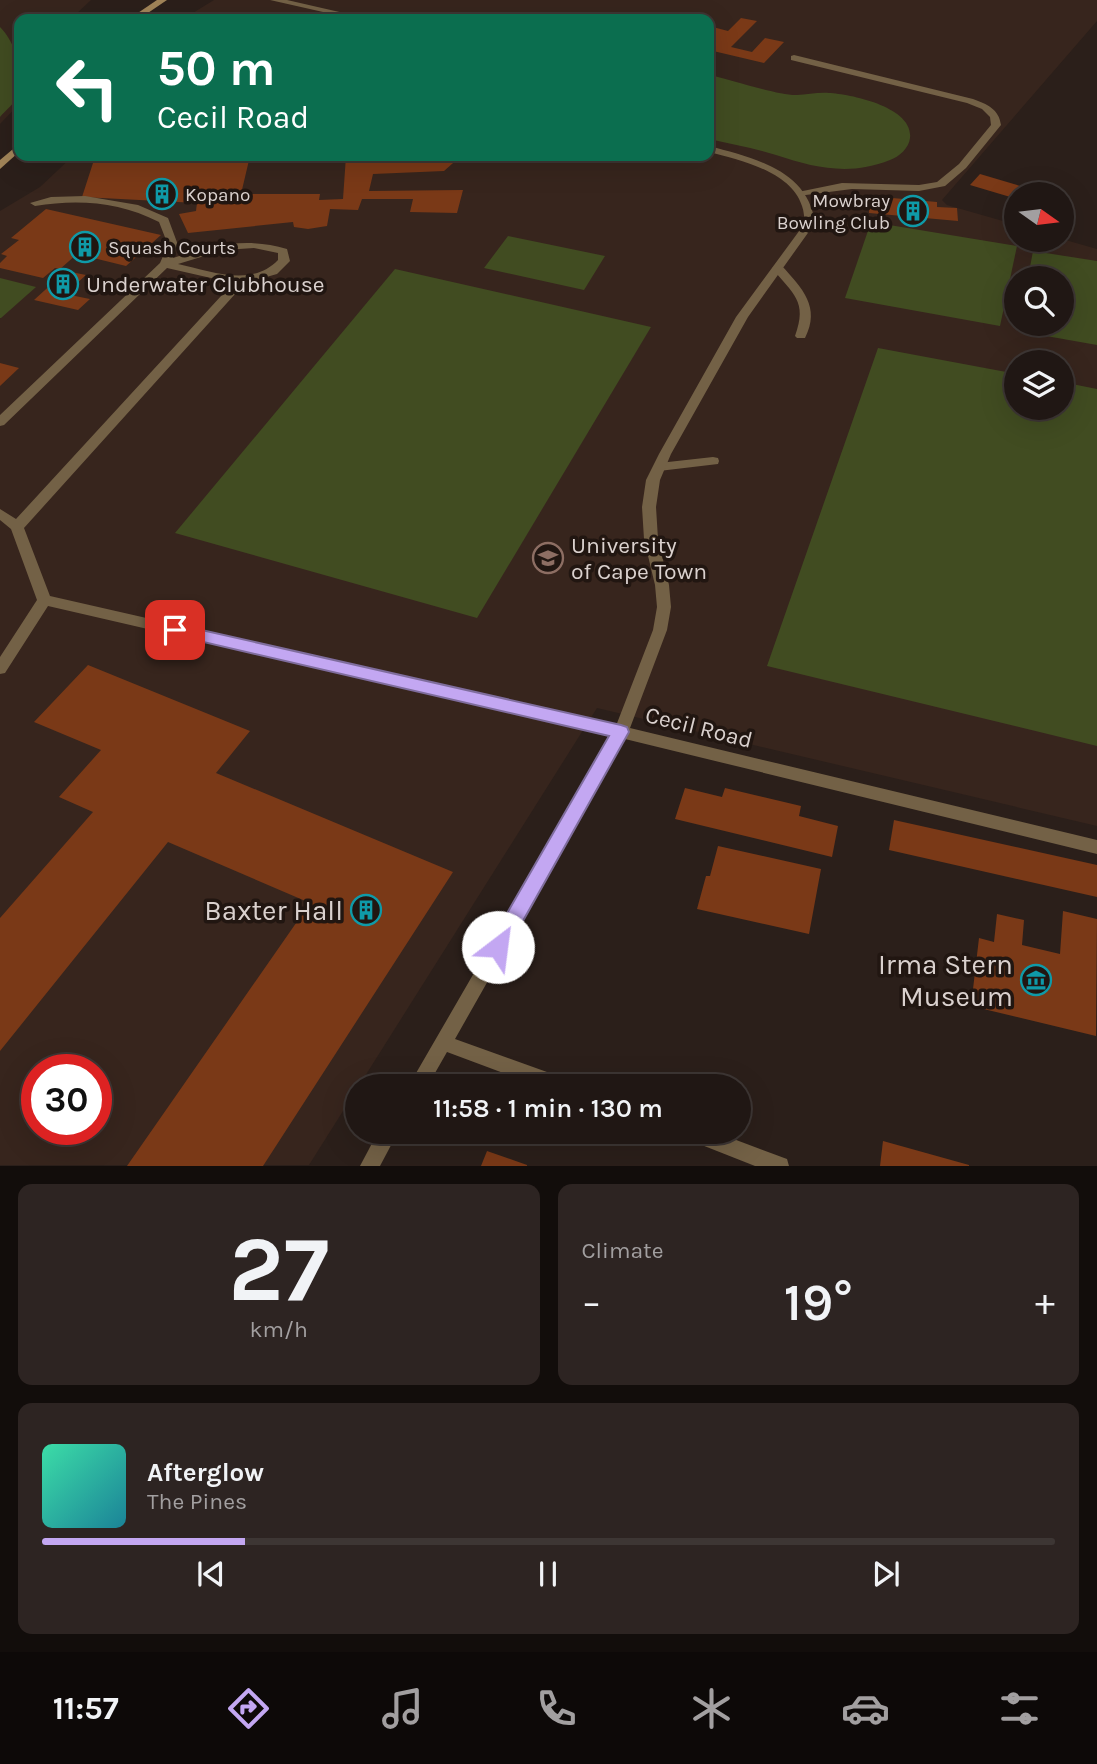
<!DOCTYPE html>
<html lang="en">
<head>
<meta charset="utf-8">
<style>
	:root { --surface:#201714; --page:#2d2422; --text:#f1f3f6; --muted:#a29fa0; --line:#3d3634; --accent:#c3a7f2 }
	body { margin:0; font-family:Karla,sans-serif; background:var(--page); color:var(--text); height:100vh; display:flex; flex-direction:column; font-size:26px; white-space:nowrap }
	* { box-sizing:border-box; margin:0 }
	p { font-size:23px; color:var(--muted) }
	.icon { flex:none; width:38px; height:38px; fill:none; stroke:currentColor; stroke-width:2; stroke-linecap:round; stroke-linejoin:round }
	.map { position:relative; height:1166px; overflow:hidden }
	.drawer { display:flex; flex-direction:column; gap:18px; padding:18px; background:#120d0b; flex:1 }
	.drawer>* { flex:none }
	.top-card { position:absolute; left:14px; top:14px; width:700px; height:147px; border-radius:14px; box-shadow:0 7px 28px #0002,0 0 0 2px var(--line); background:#0b6e4f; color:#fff; overflow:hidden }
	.needle { width:46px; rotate:104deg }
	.fabs { position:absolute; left:1004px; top:182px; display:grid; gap:14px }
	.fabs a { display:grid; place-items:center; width:70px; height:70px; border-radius:50%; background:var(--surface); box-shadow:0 7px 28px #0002,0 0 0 2px var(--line); font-size:35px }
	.speed { position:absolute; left:21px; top:1054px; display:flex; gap:14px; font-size:35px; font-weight:700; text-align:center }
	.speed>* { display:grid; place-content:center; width:91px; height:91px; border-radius:50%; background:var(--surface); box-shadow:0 7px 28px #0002,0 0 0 2px var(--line); line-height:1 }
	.speed .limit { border:10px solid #d22; background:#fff; color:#111 }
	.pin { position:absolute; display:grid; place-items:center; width:60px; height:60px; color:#fff; margin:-30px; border-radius:14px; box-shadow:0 4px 10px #0006 }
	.me { position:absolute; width:77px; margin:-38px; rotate:30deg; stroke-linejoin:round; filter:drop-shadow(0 0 5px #0008) }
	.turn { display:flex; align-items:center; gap:24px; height:147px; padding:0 28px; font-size:32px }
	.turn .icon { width:91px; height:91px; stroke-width:2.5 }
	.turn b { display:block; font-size:49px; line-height:60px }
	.big { font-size:52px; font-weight:600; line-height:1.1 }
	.drawer .tile { flex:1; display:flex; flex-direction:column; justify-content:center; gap:10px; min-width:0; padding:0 24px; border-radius:14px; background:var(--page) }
	.drawer .dial { align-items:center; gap:0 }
	.dial b { font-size:91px; line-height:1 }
	.song { display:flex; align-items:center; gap:21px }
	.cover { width:84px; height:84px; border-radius:10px; background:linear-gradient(135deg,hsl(160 70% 55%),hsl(190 70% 35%)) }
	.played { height:7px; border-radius:4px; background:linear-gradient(90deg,var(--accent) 20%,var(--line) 20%) }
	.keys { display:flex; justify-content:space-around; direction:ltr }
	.heat { display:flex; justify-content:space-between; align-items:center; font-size:38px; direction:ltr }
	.drawer .tiles { flex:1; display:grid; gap:18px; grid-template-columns:1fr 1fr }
	.tile:last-child { grid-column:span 2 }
	.trip { position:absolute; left:345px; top:1074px; width:406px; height:70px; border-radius:35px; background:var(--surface); box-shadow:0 7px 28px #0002,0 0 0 2px var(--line); font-weight:600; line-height:70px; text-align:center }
	.dock { display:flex; height:112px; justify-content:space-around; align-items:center; background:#0d0908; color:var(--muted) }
	.dock .icon { width:49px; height:49px }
	.dock .selected { color:var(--accent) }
	.dock b { font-size:32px; color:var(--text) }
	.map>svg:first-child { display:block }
</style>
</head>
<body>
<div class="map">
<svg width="1097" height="1166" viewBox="0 0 1097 1166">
	<rect width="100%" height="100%" fill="#2b1f1a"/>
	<g fill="#37251d" fill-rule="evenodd">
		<path d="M0,0H91L76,14L95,18L19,19V104L0,124Z"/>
		<path d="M214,0H1097V21L942,200L947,205L1017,225V240L1062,239L1097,249V826L597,708L309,1165H0V211L40,187L73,156H709V19H183ZM1017,278H1062V324H1017ZM1017,362H1062V408H1017ZM37,1069H96V1129H37Z"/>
	</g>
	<g fill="#414c21">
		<path d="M0,27C15,42 26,74 18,95C15,103 6,110 0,117Z"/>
		<path d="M709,75C729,79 779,96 797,95C807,95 818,92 829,93C850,94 914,107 910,138C909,148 899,157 890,160C850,176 815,168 776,155C754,148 731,144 709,139Z"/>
		<path d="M871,222L1017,246L1000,326L845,298Z"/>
		<path d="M508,236L605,256L584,290L484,268Z"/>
		<path d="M1033,251L1097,261V345L1018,331L1020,324H1062V278H1028Z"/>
		<path d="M395,269L651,327L477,618L175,533Z"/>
		<path d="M0,278L36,287L1,318H0Z"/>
		<path d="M878,348L1017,374V408H1062V382L1097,389V746L767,666Z"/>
	</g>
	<g fill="#7a3917">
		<path d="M741,18L757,21L731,47L752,52L765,38L784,42L764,63L709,50V26L728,31Z"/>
		<path d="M101,156H250L241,194H320L319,200L343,199L346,156H461L444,171L373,174L369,191L463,190L457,213L410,212L413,199H362L358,210L330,209L327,226L308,229L294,227L293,222L188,233L179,214L196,211L197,203L82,197L93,163Z"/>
		<path d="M980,174L1047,194H1017V199L970,185Z"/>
		<path d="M870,196L937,202V207L957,208L958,221L869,213Z"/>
		<path d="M46,209L161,235L126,266L77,254L60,269L55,268L43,278L0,268V263L7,256L1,254L19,240L11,238Z"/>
		<path d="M66,271L86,275L65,294L90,299L78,310L34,300Z"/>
		<path d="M0,363L19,368L0,386Z"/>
		<path d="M88,665L250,731L216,773L453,872L263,1166H127L310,903L168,842L0,1051V918L93,812L59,797L101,750L34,722Z"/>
		<path d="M685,788L722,797L725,788L801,806L799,816L838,826L832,857L675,819Z"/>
		<path d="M894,820L1097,865V897L889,850Z"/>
		<path d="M718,846L821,869L809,934L697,909L706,876H710Z"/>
		<path d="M1063,911L1097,919L1096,1036L971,1006L979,938L994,942L997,914L1024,920L1022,945L1060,954Z"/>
		<path d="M883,1141L969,1165V1166H880Z"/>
		<path d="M487,1151L527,1165V1166H481Z"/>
	</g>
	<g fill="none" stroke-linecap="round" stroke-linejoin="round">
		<g fill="#736146" fill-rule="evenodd">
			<path d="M794,55L973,99C987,104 999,109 1001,125L966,168L945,186L919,191L852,189L798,196V192L842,183L919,185L937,182L959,164L991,125L990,117L982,109L967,103L791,60V56Z"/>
			<path d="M85,196L138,205L168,218L178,245L173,258C212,245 247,237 287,249L290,261L277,274L245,283L24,528L50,596L621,726L626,728L629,732L626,736L621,738L48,606L5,673L0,674V657L37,600L11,529L0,520V509L16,519L233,283L167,268L4,425L0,426V415L160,263L168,245L159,222C119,202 79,199 35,206L30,203L51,197ZM254,248L278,253V260C251,288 211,271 178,264L224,250Z"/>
			<path d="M778,265L782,266C802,288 821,307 805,338H797L795,336C808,301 793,294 772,268Z"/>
			<path d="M713,457L718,458L719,461L718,464L659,471L653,467L659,463Z"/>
		</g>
		<g fill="#736146" fill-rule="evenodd">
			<path d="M270,0H287L370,19H354Z"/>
			<path d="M709,146C754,158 808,170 815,223L748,317L671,454L660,480L656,507L658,539L669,585L671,607L667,630L630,728L1097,840V854L625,739L455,1039L572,1081L574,1087H541L447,1052L427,1087H408L614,731L653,630L657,607L655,585L644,539L642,507L646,480L659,454L736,317L805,223C804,218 804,211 802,206C791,171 739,160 709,152Z"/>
			<path d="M378,1132H398L380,1166H360Z"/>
			<path d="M682,1132H715L787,1159L789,1166H755L684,1138Z"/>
		</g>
		<g fill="#a18458" fill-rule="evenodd">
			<path d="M157,0H167L139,19H129Z"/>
			<path d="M19,144V152L0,169V160Z"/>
		</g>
	</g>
	<path fill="#c3a7f2" stroke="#7f6d9d" stroke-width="2" d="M175,624L621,725L627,727L629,732L505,953L498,956L491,953L489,947L491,941L609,736L169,634L167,630L169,626Z"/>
	<defs>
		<g id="building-ring" transform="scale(1.575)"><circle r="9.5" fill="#211611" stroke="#0f9aa8" stroke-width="1.5"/><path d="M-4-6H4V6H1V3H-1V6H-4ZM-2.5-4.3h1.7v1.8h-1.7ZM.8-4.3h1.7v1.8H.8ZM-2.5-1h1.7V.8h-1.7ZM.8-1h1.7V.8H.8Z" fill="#0f9aa8"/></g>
		<g id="university-ring" transform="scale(1.575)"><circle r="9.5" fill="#211611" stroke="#8d6e63" stroke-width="1.5"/><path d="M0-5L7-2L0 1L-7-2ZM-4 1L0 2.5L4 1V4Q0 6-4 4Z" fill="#8d6e63"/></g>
		<g id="museum-ring" transform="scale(1.575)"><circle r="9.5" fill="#211611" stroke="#0f9aa8" stroke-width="1.5"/><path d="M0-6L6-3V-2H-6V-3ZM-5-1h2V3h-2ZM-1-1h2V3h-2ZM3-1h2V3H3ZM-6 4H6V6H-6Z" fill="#0f9aa8"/></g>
	</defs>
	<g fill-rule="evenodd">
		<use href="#building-ring" x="162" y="194"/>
		<use href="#building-ring" x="913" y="211"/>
		<use href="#building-ring" x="85" y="247"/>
		<use href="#building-ring" x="63" y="284"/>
		<use href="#university-ring" x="548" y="558"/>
		<use href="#building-ring" x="366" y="910"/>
		<use href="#museum-ring" x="1036" y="980"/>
	</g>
	<g text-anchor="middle" stroke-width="7" stroke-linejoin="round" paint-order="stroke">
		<g font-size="19" fill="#dad1ce" stroke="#211611" text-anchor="start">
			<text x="185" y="201">Kopano</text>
			<text x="890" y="207" text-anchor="end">Mowbray<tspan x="890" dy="22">Bowling Club</tspan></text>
			<text x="108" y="254">Squash Courts</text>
		</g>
		<g font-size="23" fill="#dad1ce" stroke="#211611" text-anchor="start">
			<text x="86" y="292">Underwater Clubhouse</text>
			<text x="571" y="553">University<tspan x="571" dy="26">of Cape Town</tspan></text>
		</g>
		<g font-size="23" fill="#dad1ce" stroke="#211611">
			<text transform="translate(699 727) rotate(14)" y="8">Cecil Road</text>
		</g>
		<g font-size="28" fill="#dad1ce" stroke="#211611" text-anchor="end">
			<text x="343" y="920">Baxter Hall</text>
			<text x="1013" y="974">Irma Stern<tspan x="1013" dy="32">Museum</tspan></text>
		</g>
	</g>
</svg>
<div class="fabs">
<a><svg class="needle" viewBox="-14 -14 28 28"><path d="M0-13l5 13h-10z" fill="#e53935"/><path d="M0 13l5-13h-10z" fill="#a29fa0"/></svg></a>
<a><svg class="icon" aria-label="search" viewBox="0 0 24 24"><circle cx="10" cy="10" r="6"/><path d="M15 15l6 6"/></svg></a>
<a><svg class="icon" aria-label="layers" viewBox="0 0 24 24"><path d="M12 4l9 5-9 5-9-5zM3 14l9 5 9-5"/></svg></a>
</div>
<div class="speed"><div class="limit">30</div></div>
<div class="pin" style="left:175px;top:630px;background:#d93025"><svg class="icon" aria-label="arrive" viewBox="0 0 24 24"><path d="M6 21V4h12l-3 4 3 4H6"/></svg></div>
<svg class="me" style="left:498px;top:947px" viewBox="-20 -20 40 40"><circle r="19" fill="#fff"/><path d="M0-13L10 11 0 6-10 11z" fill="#c3a7f2"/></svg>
<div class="trip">11:58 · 1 min · 130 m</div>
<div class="top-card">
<div class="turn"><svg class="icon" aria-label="left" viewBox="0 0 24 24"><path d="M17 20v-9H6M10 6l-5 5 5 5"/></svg><div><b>50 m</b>Cecil Road</div></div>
</div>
</div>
<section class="drawer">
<div class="tiles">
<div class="tile dial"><b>27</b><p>km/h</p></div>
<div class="tile"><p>Climate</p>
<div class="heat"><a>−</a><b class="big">19°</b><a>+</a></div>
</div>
<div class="tile">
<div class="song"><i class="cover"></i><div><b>Afterglow</b><p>The Pines</p></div></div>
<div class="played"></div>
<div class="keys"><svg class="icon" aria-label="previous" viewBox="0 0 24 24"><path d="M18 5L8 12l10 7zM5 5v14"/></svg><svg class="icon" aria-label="pause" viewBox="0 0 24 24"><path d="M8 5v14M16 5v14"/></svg><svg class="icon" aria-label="next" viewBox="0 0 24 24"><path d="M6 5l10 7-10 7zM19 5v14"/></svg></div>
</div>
</div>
</section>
<nav class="dock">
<b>11:57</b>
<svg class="icon selected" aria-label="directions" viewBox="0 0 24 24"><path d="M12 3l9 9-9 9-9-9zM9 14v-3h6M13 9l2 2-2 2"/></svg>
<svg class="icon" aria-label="music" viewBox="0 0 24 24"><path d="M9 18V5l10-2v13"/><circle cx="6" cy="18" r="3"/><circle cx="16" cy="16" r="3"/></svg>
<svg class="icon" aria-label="phone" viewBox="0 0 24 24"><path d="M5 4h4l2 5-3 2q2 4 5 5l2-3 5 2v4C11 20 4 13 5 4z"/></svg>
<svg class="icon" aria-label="climate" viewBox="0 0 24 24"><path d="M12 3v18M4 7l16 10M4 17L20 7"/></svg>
<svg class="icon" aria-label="car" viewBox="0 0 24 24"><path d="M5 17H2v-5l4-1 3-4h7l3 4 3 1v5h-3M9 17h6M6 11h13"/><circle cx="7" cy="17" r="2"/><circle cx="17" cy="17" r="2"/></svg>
<svg class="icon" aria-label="filters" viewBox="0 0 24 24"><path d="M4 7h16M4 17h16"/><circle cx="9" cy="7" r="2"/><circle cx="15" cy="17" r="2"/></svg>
</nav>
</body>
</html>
